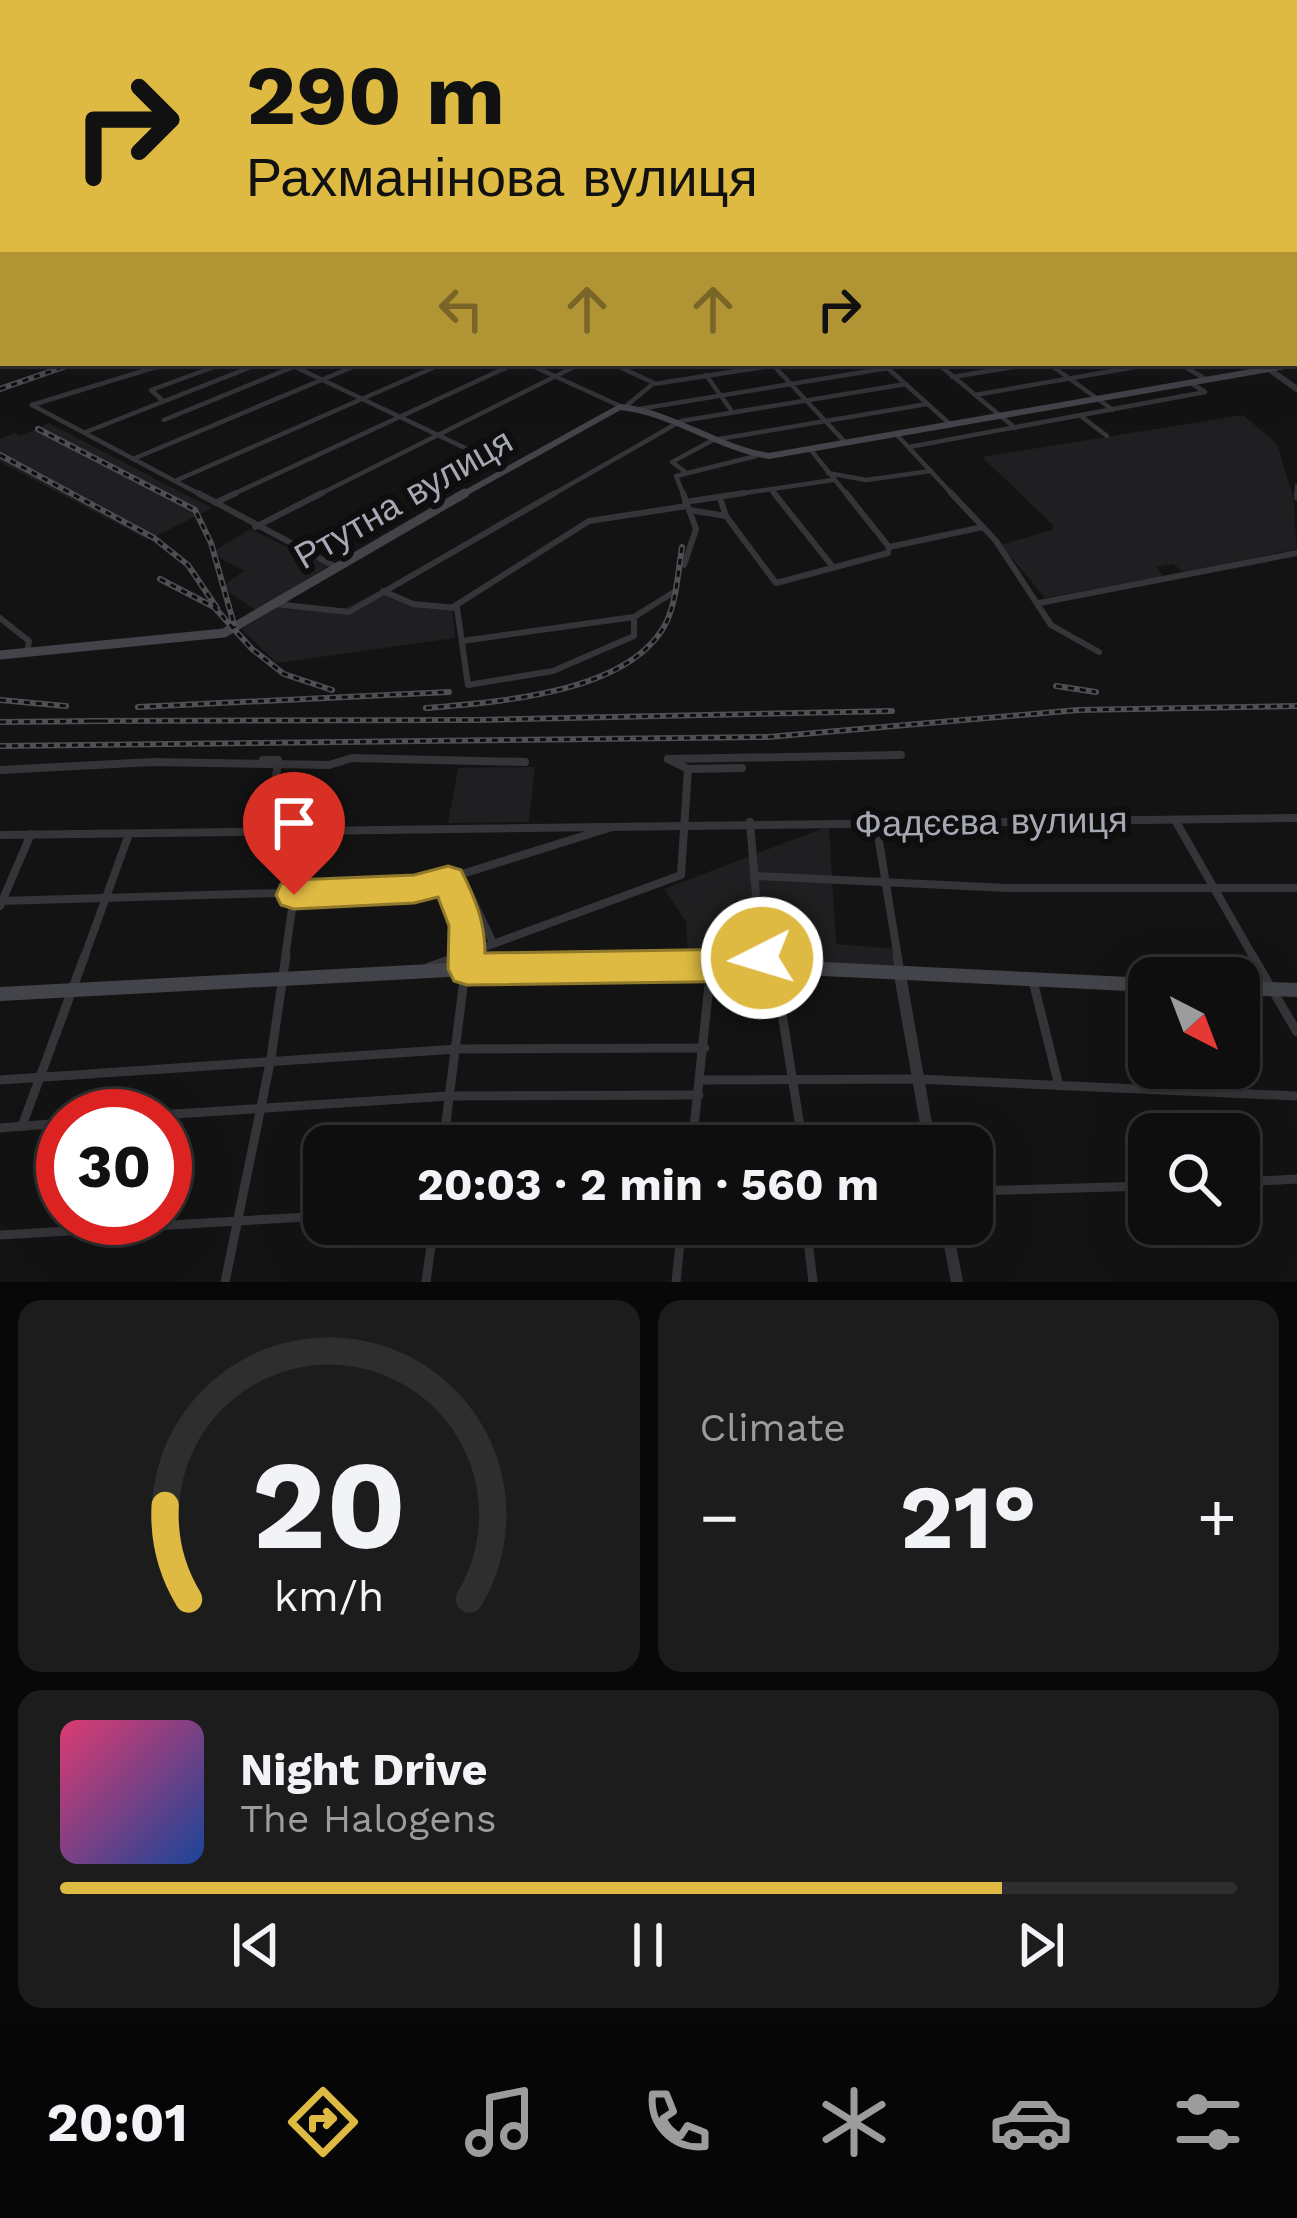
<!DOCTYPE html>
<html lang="en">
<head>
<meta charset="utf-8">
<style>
	:root { --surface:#0e0e0f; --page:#1c1c1d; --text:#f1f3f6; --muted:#9b9c9e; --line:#2e2e2f; --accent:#deba42 }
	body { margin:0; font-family:"Work Sans",sans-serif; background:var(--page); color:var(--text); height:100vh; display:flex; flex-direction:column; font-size:45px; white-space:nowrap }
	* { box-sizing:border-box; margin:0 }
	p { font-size:39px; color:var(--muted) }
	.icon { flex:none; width:66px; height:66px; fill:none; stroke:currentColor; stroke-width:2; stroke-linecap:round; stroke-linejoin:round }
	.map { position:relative; height:1282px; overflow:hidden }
	.side { display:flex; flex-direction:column; gap:18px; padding:18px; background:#080808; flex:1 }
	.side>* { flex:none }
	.guide { position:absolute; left:0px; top:0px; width:1299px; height:366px; box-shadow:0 12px 48px #0002,0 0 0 3px var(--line); background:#deba42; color:#111; overflow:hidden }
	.needle { width:78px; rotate:138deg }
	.buttons { position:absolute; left:1128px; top:957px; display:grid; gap:24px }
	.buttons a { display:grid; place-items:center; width:132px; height:132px; border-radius:24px; background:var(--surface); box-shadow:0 12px 48px #0002,0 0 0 3px var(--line); font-size:60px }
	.speed { position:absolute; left:36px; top:1089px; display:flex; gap:24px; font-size:60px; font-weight:700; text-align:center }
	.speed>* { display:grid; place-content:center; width:156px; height:156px; border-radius:50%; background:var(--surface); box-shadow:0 12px 48px #0002,0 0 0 3px var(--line); line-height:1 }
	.speed .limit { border:18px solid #d22; background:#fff; color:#111 }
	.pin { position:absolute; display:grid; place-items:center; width:102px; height:102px; color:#fff; margin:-123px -51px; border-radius:50% 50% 50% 0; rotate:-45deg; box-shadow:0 0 12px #0007 }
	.pin .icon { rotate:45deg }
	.me { position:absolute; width:132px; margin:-66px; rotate:265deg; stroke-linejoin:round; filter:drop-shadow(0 0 9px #0008) }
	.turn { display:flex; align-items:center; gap:42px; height:252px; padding:0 48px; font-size:54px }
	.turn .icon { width:156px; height:156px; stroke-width:2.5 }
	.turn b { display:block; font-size:84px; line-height:102px }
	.lanes { display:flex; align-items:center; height:114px; padding:0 48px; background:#0003; justify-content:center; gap:60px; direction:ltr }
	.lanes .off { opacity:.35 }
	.big { font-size:90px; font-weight:700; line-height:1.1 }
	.side .widget { flex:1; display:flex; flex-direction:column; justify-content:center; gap:18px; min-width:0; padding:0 42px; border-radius:24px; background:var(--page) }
	.side .dial { align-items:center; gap:0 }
	.dial svg { height:312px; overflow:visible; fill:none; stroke:var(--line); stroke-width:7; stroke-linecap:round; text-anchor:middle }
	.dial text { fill:var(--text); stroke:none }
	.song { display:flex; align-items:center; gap:36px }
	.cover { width:144px; height:144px; border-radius:18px; background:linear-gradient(135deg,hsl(340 70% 55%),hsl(220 70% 35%)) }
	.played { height:12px; border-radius:6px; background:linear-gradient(90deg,var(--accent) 80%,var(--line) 80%) }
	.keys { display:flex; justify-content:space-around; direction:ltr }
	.heat { display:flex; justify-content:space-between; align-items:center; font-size:66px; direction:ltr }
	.side .tiles { flex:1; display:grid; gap:18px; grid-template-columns:1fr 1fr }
	.widget:last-child { grid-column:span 2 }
	.trip { position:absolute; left:303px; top:1125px; width:690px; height:120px; border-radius:24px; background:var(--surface); box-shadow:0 12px 48px #0002,0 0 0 3px var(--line); font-weight:700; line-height:120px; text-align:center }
	.menu { display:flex; height:192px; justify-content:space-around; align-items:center; background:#060606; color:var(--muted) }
	.menu .icon { width:84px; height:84px }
	.menu .on { color:var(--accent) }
	.menu b { font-size:54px; color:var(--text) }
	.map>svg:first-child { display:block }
</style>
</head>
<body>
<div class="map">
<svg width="1297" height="1282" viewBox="0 0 1297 1282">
	<rect width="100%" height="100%" fill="#131314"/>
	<g fill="#1f1f21">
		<path d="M1243,415L1277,444L1293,496L1297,549L1184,572L1173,564L1156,567L1163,576L1045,598L1001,545L1052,530L1053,525L982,457Z"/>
		<path d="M49,423L182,493L212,508L148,540L0,462V439L14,433L21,436Z"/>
		<path d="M250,529L328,566L257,611L221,587L244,571L211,553Z"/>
		<path d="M379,591L408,605L452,610L455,638L277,663L241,629L286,600L298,608L343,609Z"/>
		<path d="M535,767L529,822L448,823L458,768Z"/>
		<path d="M829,826L836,944L897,949L900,968L688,956L686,922L664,889Z"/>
	</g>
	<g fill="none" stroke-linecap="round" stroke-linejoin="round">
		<g stroke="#353539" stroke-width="4.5">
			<path d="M287,363L509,469"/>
			<path d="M526,363L620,406"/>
			<path d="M611,363L654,383L626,406"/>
			<path d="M882,363L951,425"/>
			<path d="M937,363L1015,428"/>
			<path d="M1048,363L1113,410"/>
			<path d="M1179,363L1207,380"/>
			<path d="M774,366L845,442"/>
			<path d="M706,375L731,410"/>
			<path d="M952,377L1037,363"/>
			<path d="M654,384L789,363"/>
			<path d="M975,395L1158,363"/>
			<path d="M163,401L151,390L225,363"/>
			<path d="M32,405L203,496"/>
			<path d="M32,405L169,363"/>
			<path d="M639,409L888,368"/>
			<path d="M1082,417L1107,436"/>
			<path d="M164,420L293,367"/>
			<path d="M86,432L261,363"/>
			<path d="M896,434L954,496"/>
			<path d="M909,447L1205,392L1191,383"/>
			<path d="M810,449L848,496"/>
			<path d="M133,459L362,363"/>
			<path d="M684,471L672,462L713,440L927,404"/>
			<path d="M828,473L866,480L931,471"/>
			<path d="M175,481L444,363"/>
			<path d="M1297,486V496"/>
			<path d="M772,491L776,496"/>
			<path d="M229,496L516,363"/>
			<path d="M316,496L582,363"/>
			<path d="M550,496L681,421L906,384"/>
			<path d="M684,496L676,476L756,456"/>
			<path d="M724,496L833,480"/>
		</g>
		<g stroke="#353539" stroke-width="6">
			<path d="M198,493L334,566"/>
			<path d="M683,493L696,529L684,565"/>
			<path d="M774,493L833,567"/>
			<path d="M846,493L889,547"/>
			<path d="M951,493L996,541L1051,625L1099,652"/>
			<path d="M1297,493V498"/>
			<path d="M720,498L726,516L776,583L888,553L889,547L983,527"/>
			<path d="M685,502L744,493"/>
			<path d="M215,503L236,493"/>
			<path d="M689,510L726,516"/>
			<path d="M255,527L322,493"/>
			<path d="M383,591L413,604L457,608L468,685L553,671L634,636V617L674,592"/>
			<path d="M1039,603L1297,553"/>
			<path d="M275,604L349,612L555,493"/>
			<path d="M453,607L589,521L687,506"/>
			<path d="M0,618L29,641L27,653"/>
			<path d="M462,641L634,617"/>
		</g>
		<g stroke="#353539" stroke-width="8">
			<path d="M668,759L901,755"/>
			<path d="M263,760H278L270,832"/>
			<path d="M688,769L742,768"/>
			<path d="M0,770L153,762L329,765L352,758L525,762"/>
			<path d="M1175,820L1254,958"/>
			<path d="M750,822L761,958"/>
			<path d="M876,823L898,958"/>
			<path d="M0,835L1297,818"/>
			<path d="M461,876L493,943"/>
			<path d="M755,876L1007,888H1297"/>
			<path d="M448,880L467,925V958"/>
			<path d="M0,901L414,889L612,827"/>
			<path d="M0,906L31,834"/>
			<path d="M84,958L129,834"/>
			<path d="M285,958L303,832"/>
			<path d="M455,958L681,875L688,769L668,759"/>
		</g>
		<g stroke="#353539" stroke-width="9">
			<path d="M761,955L762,965"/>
			<path d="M897,955L900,972"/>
			<path d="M1252,955L1297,1032"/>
			<path d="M429,967L463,955"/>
			<path d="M775,969L803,1146"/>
			<path d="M1033,981L1059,1086"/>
			<path d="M0,1080L457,1049L705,1048"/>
			<path d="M701,1080L917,1079L1297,1096"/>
			<path d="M144,1116L449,1096L699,1095"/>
			<path d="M22,1126L85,955"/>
			<path d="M0,1128L63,1123"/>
			<path d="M443,1146L467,955"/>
			<path d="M692,1146L711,966"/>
			<path d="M1239,1182L1297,1179"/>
			<path d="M972,1191L1149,1186"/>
			<path d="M806,1224L813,1282"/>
			<path d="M0,1235L324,1216"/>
			<path d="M225,1282L271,1058L286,955"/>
			<path d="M426,1282L434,1224"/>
			<path d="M676,1282L682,1224"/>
		</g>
		<path stroke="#353539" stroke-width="6" d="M1269,369L1297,389"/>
		<g stroke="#353539" stroke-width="12">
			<path d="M900,975L930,1146"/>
			<path d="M946,1224L957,1282"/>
		</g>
		<path stroke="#434449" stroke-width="6" d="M460,496L620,407C672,412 717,448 769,456L1297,364"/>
		<path stroke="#434449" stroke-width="9" d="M0,655L224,633L465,493"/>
		<g stroke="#434449" stroke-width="14">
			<path d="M1239,988L1297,990"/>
			<path d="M0,994L467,969L700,963L1149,985"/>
		</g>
		<g stroke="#4e4f54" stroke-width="6">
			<g id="rail">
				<path d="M0,389L75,363"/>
				<path d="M38,429L195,510L211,543L235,628"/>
				<path d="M0,455L154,538L188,565L217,608"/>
				<path d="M160,579L214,607L252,649L284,674L332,690"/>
				<path d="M1056,686L1096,692"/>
				<path d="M0,700L66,706"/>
				<path d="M138,707L449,692"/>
				<path d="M426,708C496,702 632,694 667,621C677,598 678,571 682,547"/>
				<path d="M90,721L478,720L892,711"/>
				<path d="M0,722L102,721"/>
				<path d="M0,746L768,737L1078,710L1297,706"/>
			</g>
		</g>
		<use href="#rail" stroke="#0e0e0f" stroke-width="3" stroke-dasharray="6" stroke-linecap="butt"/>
	</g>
	<linearGradient id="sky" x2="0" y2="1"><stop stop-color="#0a0a0b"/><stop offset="0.53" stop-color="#333945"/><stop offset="1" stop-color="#333945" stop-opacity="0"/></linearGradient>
	<rect width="1297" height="386" fill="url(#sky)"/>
	<path fill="#deba42" stroke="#90792b" stroke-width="3" d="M448,866L461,870C475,898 485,922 485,953L748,949L762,942L775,947L780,964L775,976L762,981L467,985L454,981L448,969L449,926L438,897L414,903L294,909L281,905L276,895L281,884L294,880L414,875Z"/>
	<g text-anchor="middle" stroke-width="12" stroke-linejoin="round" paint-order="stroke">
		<g font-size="36" fill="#a6a9b3" stroke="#0e0e0f">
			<text transform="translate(403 498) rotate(-30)" y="13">Ртутна вулиця</text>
			<text transform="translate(991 821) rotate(-1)" y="13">Фадєєва вулиця</text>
		</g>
	</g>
</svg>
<div class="buttons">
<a><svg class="needle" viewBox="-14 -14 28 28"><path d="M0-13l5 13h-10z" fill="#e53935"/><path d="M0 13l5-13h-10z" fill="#9b9c9e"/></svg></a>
<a><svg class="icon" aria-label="search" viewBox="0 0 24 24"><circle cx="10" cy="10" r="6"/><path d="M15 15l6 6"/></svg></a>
</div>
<div class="speed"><div class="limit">30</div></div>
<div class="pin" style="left:294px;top:895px;background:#d93025"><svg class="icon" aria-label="arrive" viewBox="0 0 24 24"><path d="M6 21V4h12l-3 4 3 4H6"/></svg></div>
<svg class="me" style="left:762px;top:958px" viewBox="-20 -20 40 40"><circle r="17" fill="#deba42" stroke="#fff" stroke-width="3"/><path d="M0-11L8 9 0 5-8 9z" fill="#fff"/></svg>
<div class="trip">20:03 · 2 min · 560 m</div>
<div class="guide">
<div class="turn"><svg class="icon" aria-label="right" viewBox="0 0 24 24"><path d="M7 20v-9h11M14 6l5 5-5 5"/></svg><div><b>290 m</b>Рахманінова вулиця</div></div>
<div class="lanes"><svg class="icon off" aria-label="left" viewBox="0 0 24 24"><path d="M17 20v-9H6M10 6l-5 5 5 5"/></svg><svg class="icon off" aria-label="ahead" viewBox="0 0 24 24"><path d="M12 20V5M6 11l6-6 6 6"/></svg><svg class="icon off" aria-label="ahead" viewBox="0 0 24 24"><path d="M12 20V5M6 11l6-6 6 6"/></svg><svg class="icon" aria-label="right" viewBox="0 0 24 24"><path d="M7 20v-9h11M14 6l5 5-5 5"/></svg></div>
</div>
</div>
<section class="side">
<div class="tiles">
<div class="widget dial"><svg viewBox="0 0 100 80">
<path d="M14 69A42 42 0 1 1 86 69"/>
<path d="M14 69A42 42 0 0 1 8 45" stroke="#deba42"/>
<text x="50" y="56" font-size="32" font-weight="700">20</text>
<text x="50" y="72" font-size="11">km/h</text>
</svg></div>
<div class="widget"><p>Climate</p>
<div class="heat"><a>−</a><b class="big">21°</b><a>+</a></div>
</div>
<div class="widget">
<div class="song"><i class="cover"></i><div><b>Night Drive</b><p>The Halogens</p></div></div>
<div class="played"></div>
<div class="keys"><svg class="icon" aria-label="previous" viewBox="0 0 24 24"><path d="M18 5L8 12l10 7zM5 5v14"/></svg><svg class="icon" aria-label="pause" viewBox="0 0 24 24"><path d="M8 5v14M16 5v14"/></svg><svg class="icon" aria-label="next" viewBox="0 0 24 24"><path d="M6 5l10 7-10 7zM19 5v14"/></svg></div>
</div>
</div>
</section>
<nav class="menu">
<b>20:01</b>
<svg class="icon on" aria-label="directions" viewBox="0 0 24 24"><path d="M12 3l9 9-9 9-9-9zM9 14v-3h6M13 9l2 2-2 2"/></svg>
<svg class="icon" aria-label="music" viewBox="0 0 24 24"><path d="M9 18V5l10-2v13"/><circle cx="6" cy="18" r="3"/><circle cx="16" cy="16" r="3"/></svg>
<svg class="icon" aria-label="phone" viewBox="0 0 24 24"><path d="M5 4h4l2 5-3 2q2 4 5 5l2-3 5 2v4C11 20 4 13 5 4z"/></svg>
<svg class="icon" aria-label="climate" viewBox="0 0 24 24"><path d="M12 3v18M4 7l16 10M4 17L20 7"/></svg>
<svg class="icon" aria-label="car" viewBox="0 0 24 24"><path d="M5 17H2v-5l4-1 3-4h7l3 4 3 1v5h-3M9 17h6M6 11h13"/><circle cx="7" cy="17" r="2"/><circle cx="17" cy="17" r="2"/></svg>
<svg class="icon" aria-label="filters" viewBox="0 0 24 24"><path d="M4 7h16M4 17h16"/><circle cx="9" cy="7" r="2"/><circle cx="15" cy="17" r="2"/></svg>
</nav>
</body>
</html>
